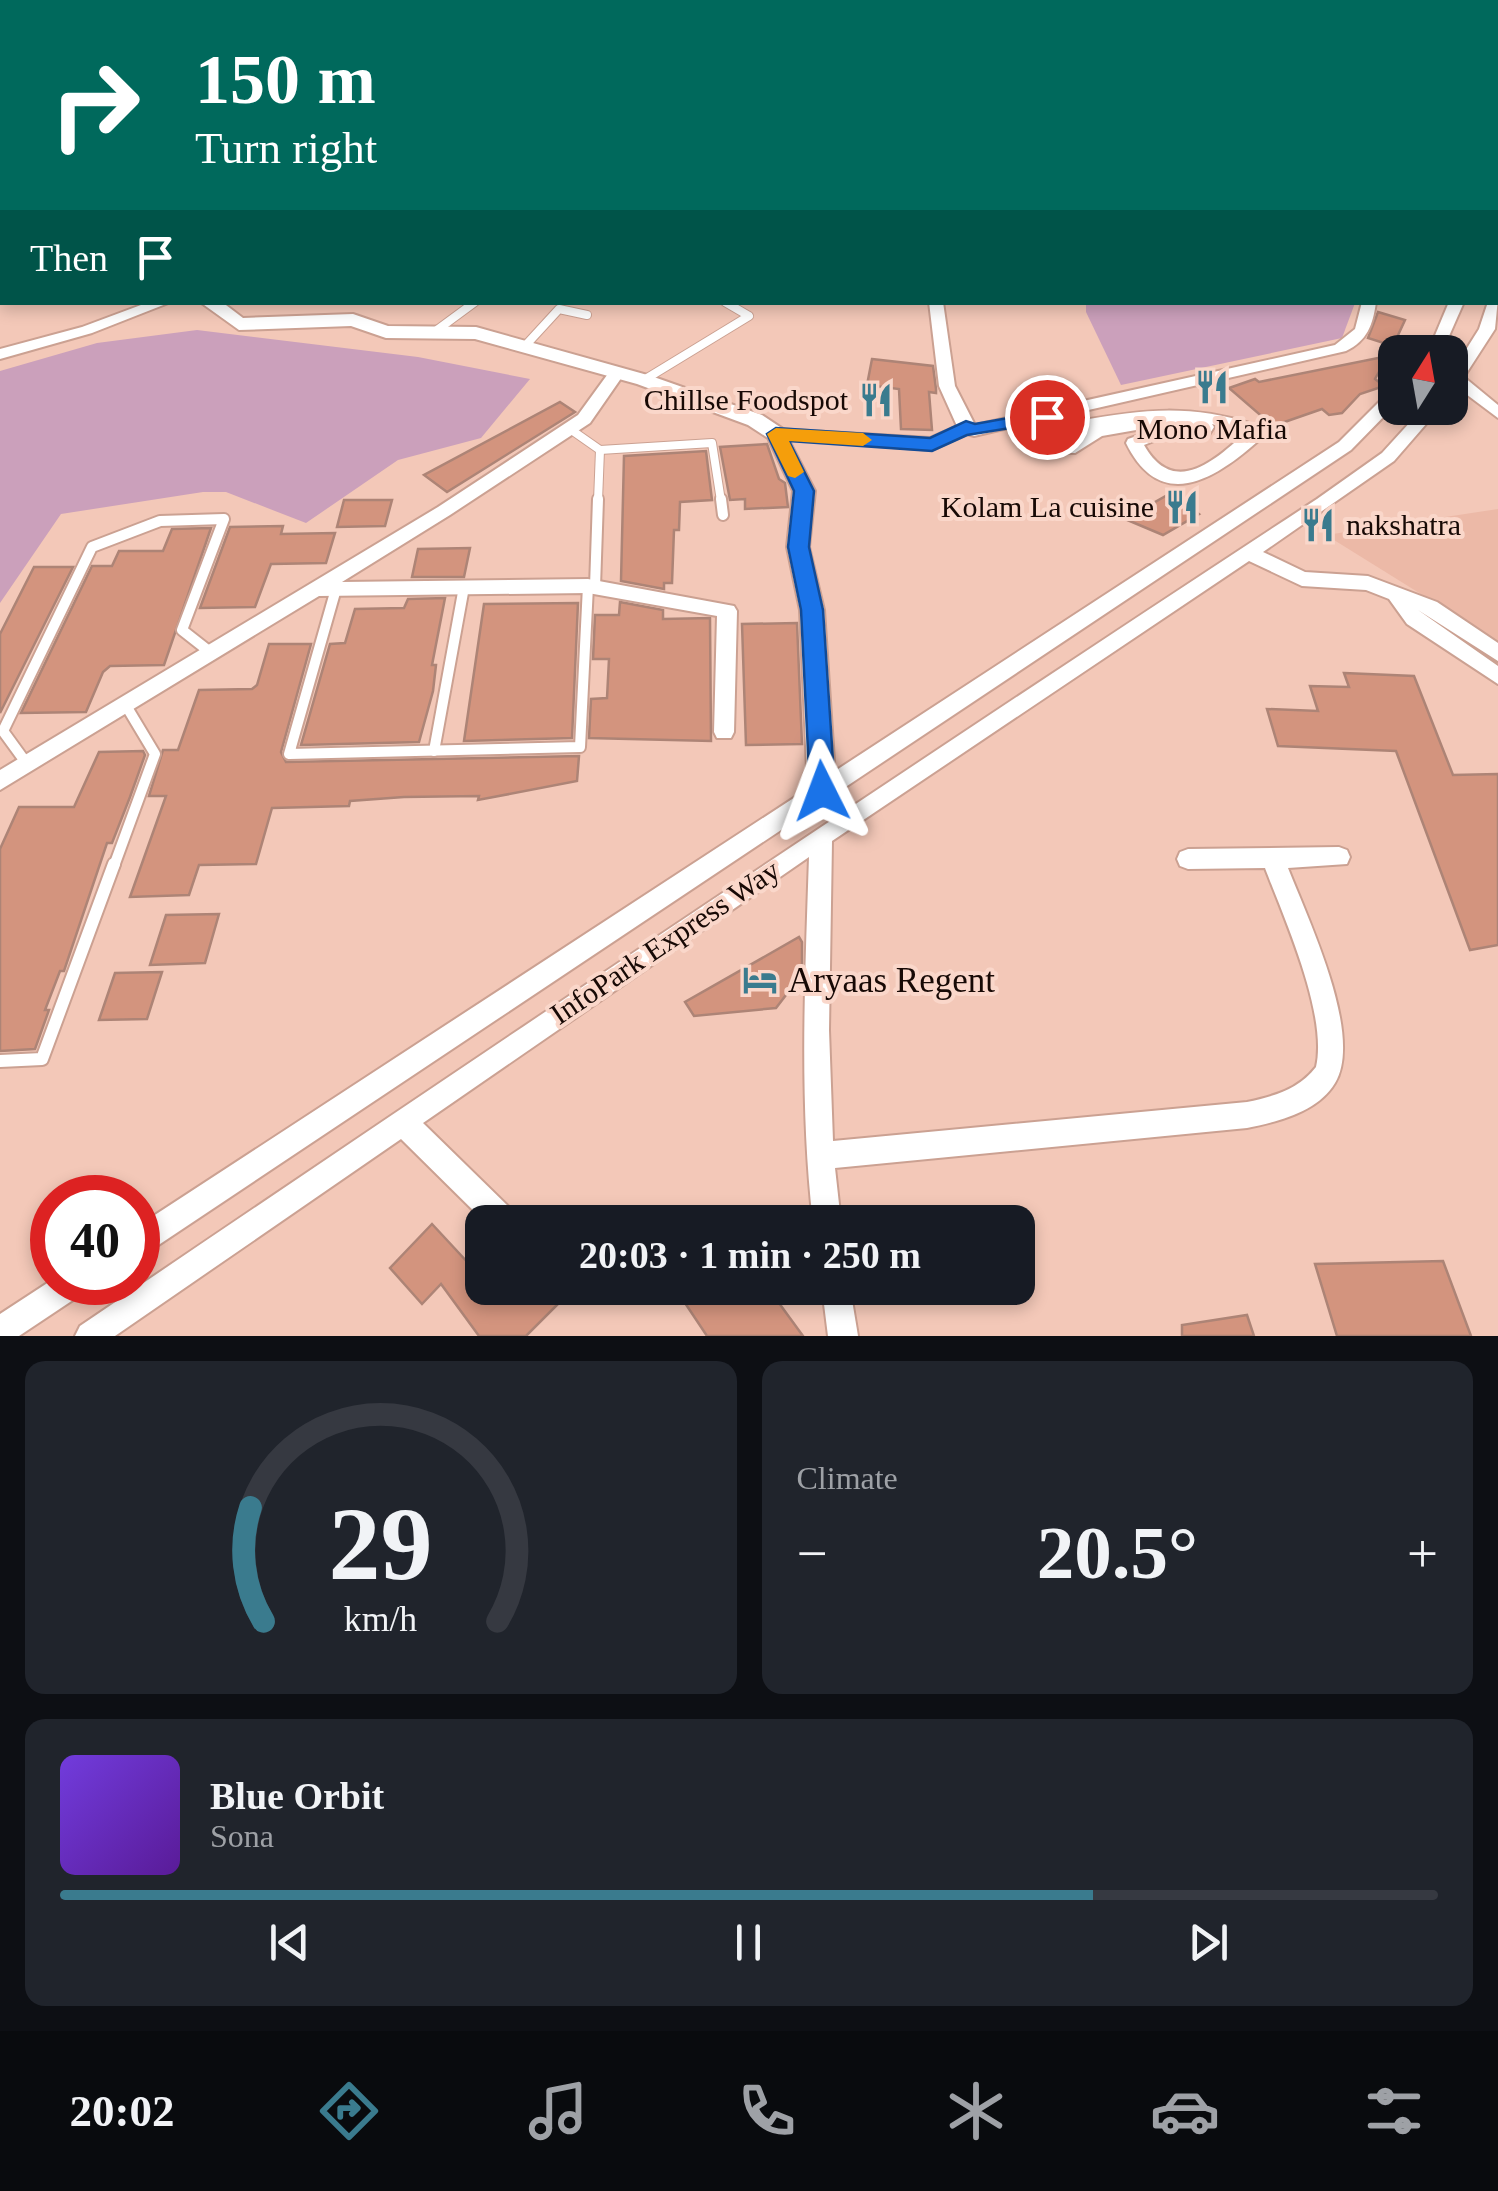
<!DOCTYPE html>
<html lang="en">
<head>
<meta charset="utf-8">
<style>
	:root { --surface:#171b24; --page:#20242c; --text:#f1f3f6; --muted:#9ea1a6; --line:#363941; --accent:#3a7b8e }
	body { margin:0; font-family:"Times New Roman",serif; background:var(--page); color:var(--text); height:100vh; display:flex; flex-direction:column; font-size:38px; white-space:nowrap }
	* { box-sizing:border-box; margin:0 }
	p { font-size:32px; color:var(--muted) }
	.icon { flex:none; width:55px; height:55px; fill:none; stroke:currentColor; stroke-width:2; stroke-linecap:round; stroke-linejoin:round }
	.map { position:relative; height:1336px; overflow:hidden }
	.drawer { display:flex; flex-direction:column; gap:25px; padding:25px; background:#0d0f14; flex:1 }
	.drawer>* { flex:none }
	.hud { position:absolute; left:0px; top:0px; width:1500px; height:305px; box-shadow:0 5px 15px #0003; background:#00695c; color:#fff; overflow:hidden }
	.needle { width:65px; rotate:11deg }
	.tools { position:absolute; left:1378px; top:335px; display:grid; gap:20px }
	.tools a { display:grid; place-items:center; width:90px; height:90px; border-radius:20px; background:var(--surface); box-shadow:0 5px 15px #0003; font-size:50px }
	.speed { position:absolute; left:30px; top:1175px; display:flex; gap:20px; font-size:50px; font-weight:700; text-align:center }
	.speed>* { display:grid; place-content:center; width:130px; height:130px; border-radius:50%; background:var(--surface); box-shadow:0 5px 15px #0003; line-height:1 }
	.speed .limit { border:15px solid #d22; background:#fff; color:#111 }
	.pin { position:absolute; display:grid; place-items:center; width:85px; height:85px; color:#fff; margin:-42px; border:5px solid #fff; border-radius:50%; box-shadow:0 2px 10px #0007 }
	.me { position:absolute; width:110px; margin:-55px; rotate:357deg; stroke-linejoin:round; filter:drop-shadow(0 0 8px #0008) }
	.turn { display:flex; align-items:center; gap:35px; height:210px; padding:0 30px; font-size:45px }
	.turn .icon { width:130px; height:130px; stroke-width:2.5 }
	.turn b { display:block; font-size:70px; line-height:85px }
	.then { display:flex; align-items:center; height:95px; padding:0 30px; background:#0003; gap:20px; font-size:38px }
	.big { font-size:75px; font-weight:800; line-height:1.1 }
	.drawer .card { flex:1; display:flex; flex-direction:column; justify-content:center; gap:15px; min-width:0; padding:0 35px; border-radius:20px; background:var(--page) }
	.drawer .dial { align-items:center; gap:0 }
	.dial svg { height:260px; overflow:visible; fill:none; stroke:var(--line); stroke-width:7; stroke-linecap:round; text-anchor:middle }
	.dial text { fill:var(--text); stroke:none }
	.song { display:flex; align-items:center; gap:30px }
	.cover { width:120px; height:120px; border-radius:15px; background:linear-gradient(135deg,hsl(260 70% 55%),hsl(270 70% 35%)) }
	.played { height:10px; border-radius:5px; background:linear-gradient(90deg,var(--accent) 75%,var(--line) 75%) }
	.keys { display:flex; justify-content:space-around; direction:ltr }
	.heat { display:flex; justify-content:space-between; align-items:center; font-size:55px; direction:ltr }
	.drawer .tiles { flex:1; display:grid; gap:25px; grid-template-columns:1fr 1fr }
	.card:last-child { grid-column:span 2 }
	.trip { position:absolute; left:465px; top:1205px; width:570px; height:100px; border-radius:20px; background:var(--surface); box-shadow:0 5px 15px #0003; font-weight:800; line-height:100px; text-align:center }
	.tabs { display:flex; height:160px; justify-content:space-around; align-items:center; background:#090b0e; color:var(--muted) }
	.tabs .icon { width:70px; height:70px }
	.tabs .active { color:var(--accent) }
	.tabs b { font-size:45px; color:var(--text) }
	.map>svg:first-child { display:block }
</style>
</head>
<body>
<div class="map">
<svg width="1498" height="1336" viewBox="0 0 1498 1336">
	<rect width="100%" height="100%" fill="#f3c8b8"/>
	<path fill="#ecb9a7" d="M1498,509V642L1326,535Z"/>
	<g fill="#cba0bb">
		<path d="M1086,303V302L1355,303L1342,338L1121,385L1086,312Z"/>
		<path d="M197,330L418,357L530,379L481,438L398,460L306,523L226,492H203L61,514L0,603V371L97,343Z"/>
	</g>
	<g fill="#d3947e" stroke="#ad8476" stroke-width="2.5">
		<path d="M1378,312L1405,320L1393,346L1368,338Z"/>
		<path d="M1388,356L1375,379L1384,386L1360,394L1342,413L1329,415L1322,409L1273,426L1229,388L1255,379L1259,382Z"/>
		<path d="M872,359L933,366L936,389V393L929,392L932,430L901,429L899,389L867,385Z"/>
		<path d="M560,402L575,412L447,492L424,475Z"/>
		<path d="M767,444L779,479L785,483L788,507L745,509V499L730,500L720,447Z"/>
		<path d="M706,451L712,500L680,502L679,530H674L672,583H664V589L621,581L624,456Z"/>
		<path d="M1171,493L1199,514L1163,535L1125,519Z"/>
		<path d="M344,500H392L385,526L337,527Z"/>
		<path d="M283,526L281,534L335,533L326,563L271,564L255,607L200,608L230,527Z"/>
		<path d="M211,528L164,665L110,666L103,672L86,712L21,713L92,566H112L119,551H163L172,529Z"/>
		<path d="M470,548L464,577H412L418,549Z"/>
		<path d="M34,567H73L0,713V634Z"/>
		<path d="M445,598L432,665H436L433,691L419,742L301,745L330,644L345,643L355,609L404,608L408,599Z"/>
		<path d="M620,602L663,610V619L710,618L711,741L589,738L591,699L607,698L609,659H593L595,615H619Z"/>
		<path d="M578,603L572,738L464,741L484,604Z"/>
		<path d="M797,623L802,744L746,745L742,624Z"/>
		<path d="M269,644H311L281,752L286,762L579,756L577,781L478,800L479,796L404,797L350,801L349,806L272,808L256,864L199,865L189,895L130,897L166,796H149L163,750H178L199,690L252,689L257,685Z"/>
		<path d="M1344,673L1414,676L1453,775L1498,774V945L1470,950L1396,751L1278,746L1267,709L1318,711L1310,686L1349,687Z"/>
		<path d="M143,751L145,755L130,797L112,843H107L64,971H60L45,1010H49L35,1049L0,1051V849L19,807H74L99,752Z"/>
		<path d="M219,914L205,963L150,965L166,915Z"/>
		<path d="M799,937L802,942V974L776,1008L694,1016L685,1002Z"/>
		<path d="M162,972L147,1019L99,1020L115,973Z"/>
		<path d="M432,1224L471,1266L482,1255V1288H574L526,1336H479L441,1284L422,1304L390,1268Z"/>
		<path d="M1443,1261L1471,1336H1337L1315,1264Z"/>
		<path d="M675,1288H768L803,1336H707Z"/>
		<path d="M1247,1315L1254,1336H1182V1325Z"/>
	</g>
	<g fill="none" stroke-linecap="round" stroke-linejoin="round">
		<g stroke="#cba192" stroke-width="10">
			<g id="service-far2">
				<path d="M437,330L475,302"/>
				<path d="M525,346L559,309L587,315"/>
				<path d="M644,380L749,316L725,302"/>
				<path d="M570,429L600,450L598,501"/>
				<path d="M600,450L712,443L721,501"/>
			</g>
		</g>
		<g stroke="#cba192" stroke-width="14">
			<g id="service-far1">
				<path d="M721,499L723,515"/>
				<path d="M595,587L598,499"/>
				<path d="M336,589L289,754L580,747L588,586"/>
				<path d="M434,751L464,587"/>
				<path d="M27,764L3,731L92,547L160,521L224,519L182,630L210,652"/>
				<path d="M114,866L155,754L125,704"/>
			</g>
		</g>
		<g stroke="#cba192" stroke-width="16">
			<path id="service" d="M0,1061L42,1059L114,864"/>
		</g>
		<g stroke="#cba192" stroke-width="4">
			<g id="minor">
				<rect x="565" y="0" width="10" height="2"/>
				<path d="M685,0H696L697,2H687Z"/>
				<path d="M1252,0L1250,2L1227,1V0Z"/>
				<path d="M1392,0H1402L1403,2H1393Z"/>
				<path d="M1414,0H1425L1426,2H1416Z"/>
				<path d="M0,77L2,78V84L0,85Z"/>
				<path d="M1498,298L1495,329L1464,377L1498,405V418L1458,388L1450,392V375L1479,329L1488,302H1498Z"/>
				<path d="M149,302H171L92,333L0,359V349L82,327Z"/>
				<path d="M929,302H943L955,386L975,425L1335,345L1355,329L1362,302H1376C1373,325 1367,341 1346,351L1071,414L1078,421C1145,409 1191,404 1256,425L1259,438L1257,442C1214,480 1160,513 1126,443L1128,439L1157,429L1196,428L1192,425L1159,426L1102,436L1075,453L1034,452L1017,439L1019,435L1063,425L1055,417L974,436L967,434L932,450L770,438L768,434L776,429L930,438L957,426L939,386ZM1212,424L1242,432V436C1212,463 1173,496 1144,445L1159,439L1207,438L1214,427ZM1087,430L1071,441H1041Z"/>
				<path d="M1449,302H1464L1442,352H1428Z"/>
				<path d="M616,369L624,374L590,423L450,515L342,582L588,579L734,606L737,611L734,732L731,738H717L714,732L717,616L588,593L319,596L0,790V770L438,507L578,415L610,371Z"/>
				<path d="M1395,391V405L1351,450L148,1252L138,1256V1226L1339,442L1389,392Z"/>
				<path d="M1423,408H1440L1394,461L1263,552L1305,572L1368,576L1437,602L1498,643V661L1418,610L1498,666V684L1407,624L1389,599L1366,590L1302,586L1249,561L832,841L829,1030L833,1141L1247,1102C1274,1096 1298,1090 1316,1067C1328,1015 1284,918 1265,868L1188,869L1180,866L1177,859L1180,852L1188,849L1339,847L1347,850L1350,857L1347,864L1288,868C1307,917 1364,1035 1335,1083C1318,1112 1277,1122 1247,1128L835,1168L841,1222H813C799,1102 805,979 809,857L423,1123L514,1212L518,1222H485L401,1139L115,1336H75L80,1326C490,1048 902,771 1317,499L1382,453Z"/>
				<path d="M52,1280V1282H89L85,1292L19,1336H0V1314Z"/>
				<path d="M822,1288H850L858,1336H828Z"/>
			</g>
		</g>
		<g stroke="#cba192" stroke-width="4">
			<path id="tertiary" d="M200,302H222L243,318L353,314L388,326L476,327L651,376L762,415L783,429L815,491L809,547L824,610L836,791L832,799L822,802L812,799L808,791L800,610L787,547L793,491L768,438L748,425L637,384L475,339L386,338L351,326L239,330Z"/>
		</g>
		<use href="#service-far2" stroke="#fff" stroke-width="8"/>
		<use href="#service-far1" stroke="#fff" stroke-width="10"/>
		<use href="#service" stroke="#fff" stroke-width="12"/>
		<use href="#minor" fill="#fff" fill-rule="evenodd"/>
		<use href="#tertiary" fill="#fff" fill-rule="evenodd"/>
	</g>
	<path fill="#1a73e8" stroke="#114b97" stroke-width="2.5" d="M1047,411L1054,413V421L967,435L932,451L789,441L814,491L809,547L823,610L835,791L831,798L822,801L814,798L810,791L801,610L788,547L794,491L767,434L776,428L930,438L966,421L975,424Z"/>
	<path fill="#f59e0b" d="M776,428L863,433L872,440L863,446L789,441L804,472L795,478L788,476L767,434Z"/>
	<defs>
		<g id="restaurant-bare" transform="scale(2.7)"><path d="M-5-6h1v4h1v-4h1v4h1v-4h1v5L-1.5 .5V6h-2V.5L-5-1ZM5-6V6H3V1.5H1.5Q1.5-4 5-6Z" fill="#3a7b8e" stroke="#fad7ca" stroke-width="2.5" paint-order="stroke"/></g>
		<g id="hotel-bare" transform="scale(2.7)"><path d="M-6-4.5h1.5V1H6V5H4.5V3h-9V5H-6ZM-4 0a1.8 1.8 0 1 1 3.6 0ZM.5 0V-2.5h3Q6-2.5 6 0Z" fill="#3a7b8e" stroke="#fad7ca" stroke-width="2.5" paint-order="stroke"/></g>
	</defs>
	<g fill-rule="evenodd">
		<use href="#restaurant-bare" x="1212" y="387"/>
		<use href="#restaurant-bare" x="876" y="400"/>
		<use href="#restaurant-bare" x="1182" y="507"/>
		<use href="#restaurant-bare" x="1318" y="525"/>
		<use href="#hotel-bare" x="760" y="980"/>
	</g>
	<g text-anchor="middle" stroke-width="8" stroke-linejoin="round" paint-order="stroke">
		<g font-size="30" fill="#170905" stroke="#fad7ca" text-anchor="end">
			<text x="848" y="410">Chillse Foodspot</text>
			<text x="1212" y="439" text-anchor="middle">Mono Mafia</text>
			<text x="1154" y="517">Kolam La cuisine</text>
			<text x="1346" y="535" text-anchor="start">nakshatra</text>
		</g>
		<g font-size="30" fill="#170905" stroke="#fad7ca">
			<text transform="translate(665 942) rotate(-34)" y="10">InfoPark Express Way</text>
		</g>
		<g font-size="35" fill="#170905" stroke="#fad7ca" text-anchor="start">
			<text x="788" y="992">Aryaas Regent</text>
		</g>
	</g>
</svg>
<div class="tools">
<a><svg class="needle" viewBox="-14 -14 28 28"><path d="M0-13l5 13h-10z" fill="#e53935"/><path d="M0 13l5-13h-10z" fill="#9ea1a6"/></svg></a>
</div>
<div class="speed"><div class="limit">40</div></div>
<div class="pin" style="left:1047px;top:417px;background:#d93025"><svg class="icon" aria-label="arrive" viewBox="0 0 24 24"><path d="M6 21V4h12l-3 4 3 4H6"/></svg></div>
<svg class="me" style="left:822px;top:791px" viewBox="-20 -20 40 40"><path d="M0-17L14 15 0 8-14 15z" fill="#1a73e8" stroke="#fff" stroke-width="4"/></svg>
<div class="trip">20:03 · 1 min · 250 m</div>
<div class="hud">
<div class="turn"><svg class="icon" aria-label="right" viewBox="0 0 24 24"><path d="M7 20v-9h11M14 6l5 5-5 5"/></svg><div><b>150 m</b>Turn right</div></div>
<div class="then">Then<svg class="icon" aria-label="arrive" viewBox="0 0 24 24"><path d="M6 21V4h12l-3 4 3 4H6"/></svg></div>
</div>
</div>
<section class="drawer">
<div class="tiles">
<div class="card dial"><svg viewBox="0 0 100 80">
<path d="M14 69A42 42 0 1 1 86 69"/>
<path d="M14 69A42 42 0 0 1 10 34" stroke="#3a7b8e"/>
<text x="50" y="56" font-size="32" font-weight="700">29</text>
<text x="50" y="72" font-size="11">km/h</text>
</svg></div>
<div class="card"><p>Climate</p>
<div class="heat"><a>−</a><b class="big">20.5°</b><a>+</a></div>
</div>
<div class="card">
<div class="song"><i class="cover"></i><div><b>Blue Orbit</b><p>Sona</p></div></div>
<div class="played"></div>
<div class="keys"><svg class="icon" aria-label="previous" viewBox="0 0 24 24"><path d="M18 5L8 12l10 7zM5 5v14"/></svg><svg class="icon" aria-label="pause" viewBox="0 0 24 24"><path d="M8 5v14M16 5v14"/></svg><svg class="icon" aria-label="next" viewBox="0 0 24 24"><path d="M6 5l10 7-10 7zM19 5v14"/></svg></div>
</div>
</div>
</section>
<nav class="tabs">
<b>20:02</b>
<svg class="icon active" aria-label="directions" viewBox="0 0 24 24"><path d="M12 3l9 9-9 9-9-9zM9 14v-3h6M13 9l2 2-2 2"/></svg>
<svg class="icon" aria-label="music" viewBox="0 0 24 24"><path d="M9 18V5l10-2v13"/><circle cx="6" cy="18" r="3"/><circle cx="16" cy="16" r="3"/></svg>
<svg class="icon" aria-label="phone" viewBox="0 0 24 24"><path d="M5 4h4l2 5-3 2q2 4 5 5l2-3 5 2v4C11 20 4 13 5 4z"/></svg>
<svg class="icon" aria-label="climate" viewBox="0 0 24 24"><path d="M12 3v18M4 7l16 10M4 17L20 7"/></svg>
<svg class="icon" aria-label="car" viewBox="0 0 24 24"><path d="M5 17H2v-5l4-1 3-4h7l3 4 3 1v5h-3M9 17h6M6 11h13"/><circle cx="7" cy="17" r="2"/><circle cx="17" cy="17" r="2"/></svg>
<svg class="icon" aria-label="filters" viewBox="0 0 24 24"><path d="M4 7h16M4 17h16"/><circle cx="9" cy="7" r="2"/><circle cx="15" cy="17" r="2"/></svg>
</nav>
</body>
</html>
